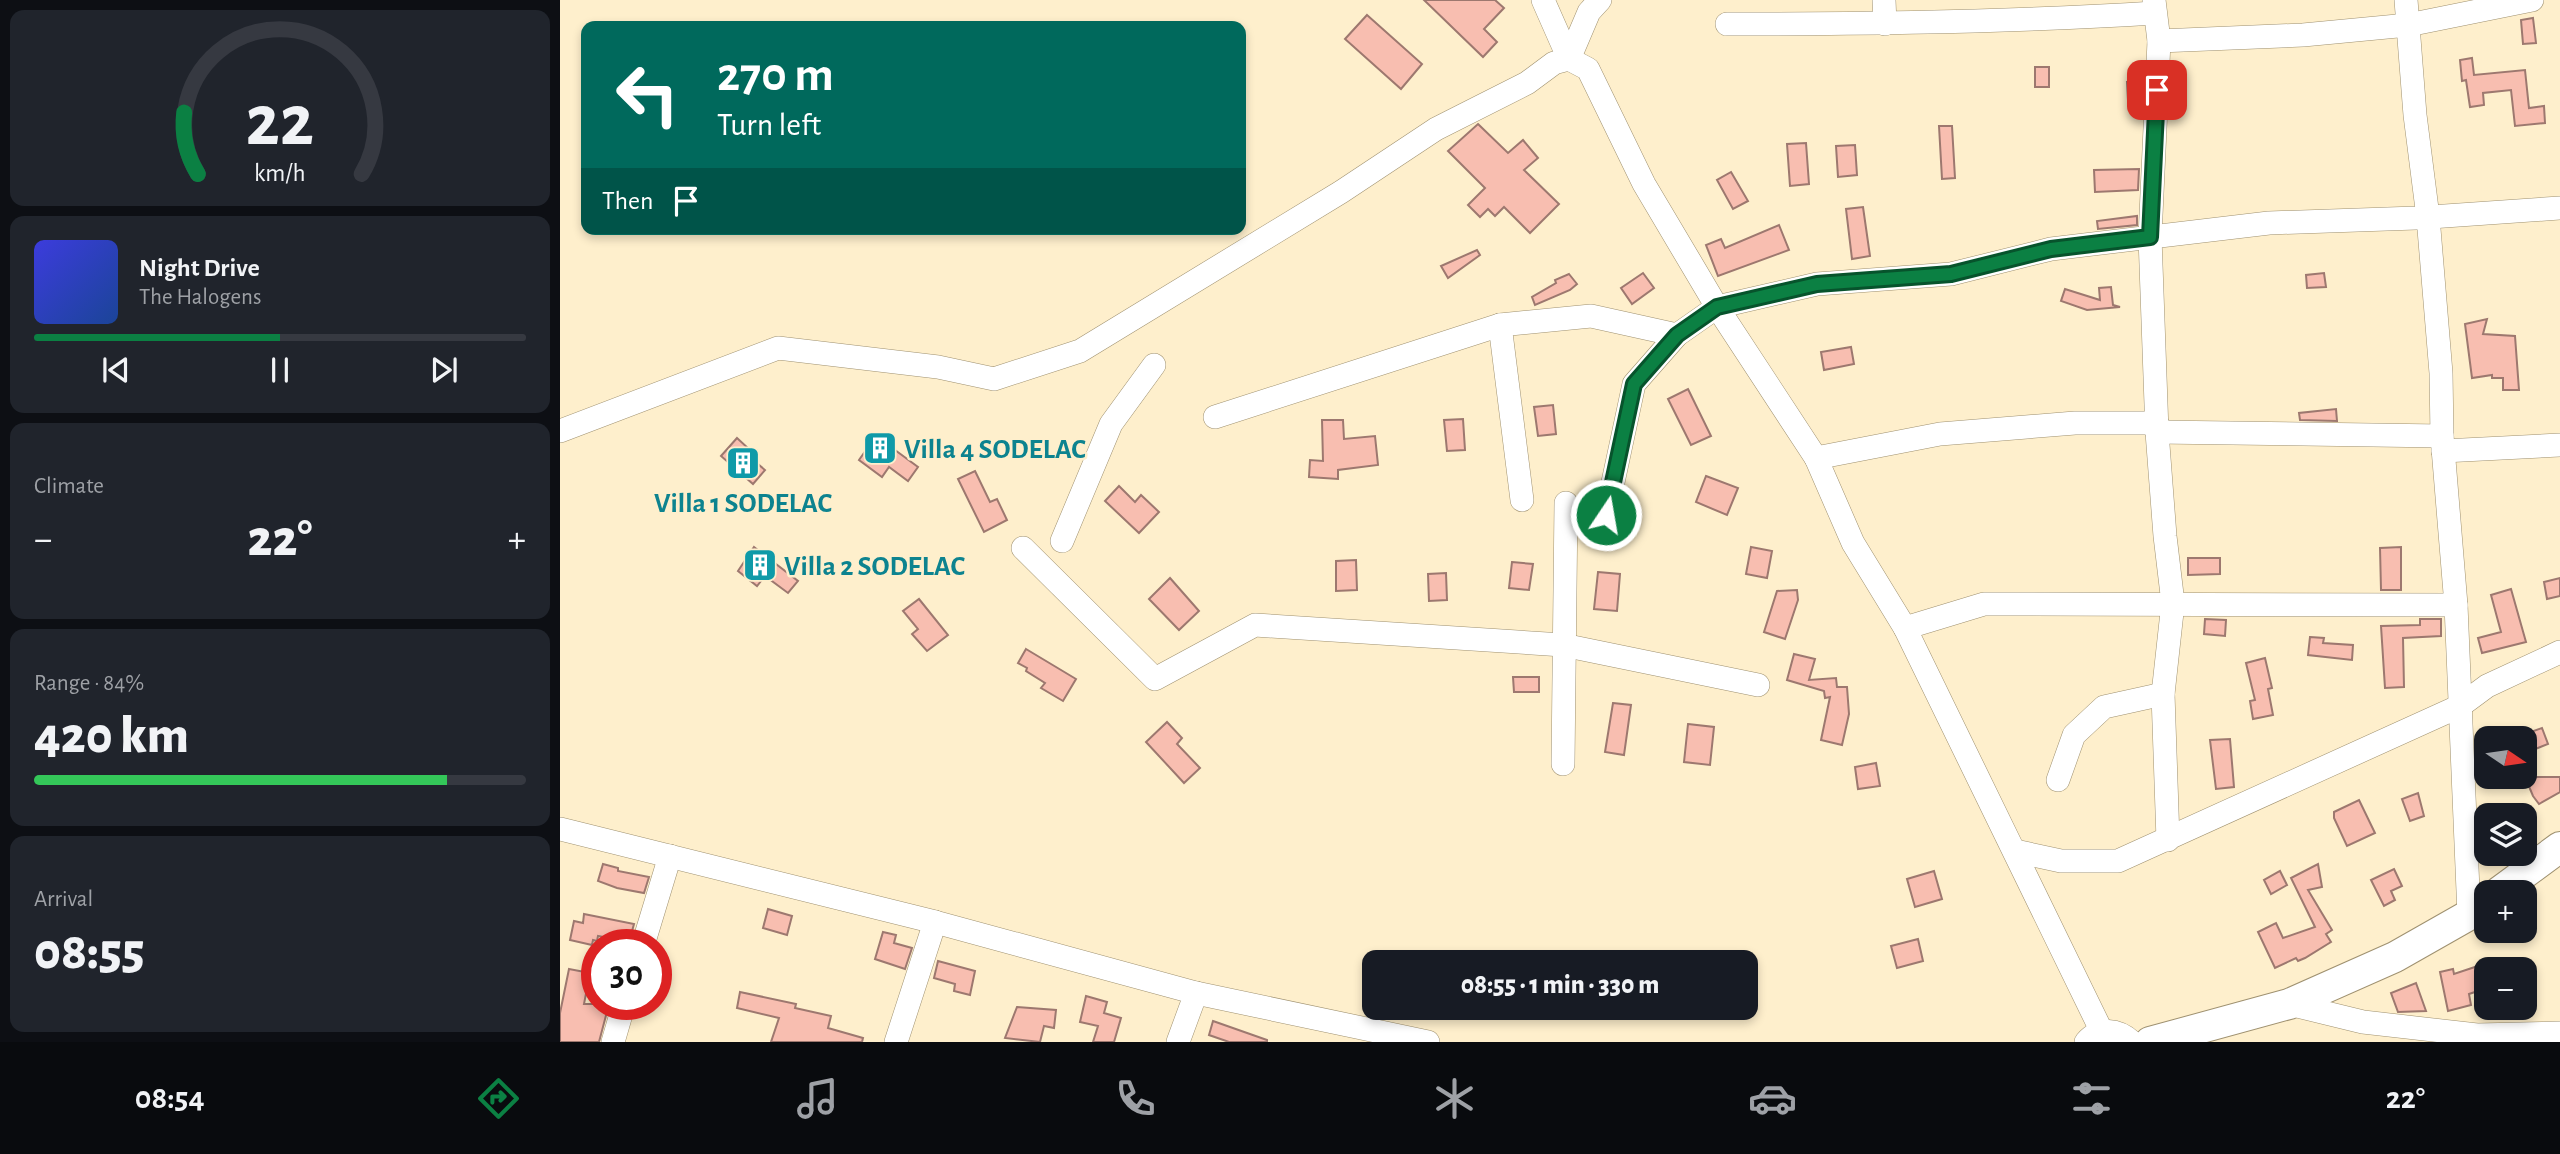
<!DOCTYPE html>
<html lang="en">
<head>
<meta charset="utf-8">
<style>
	:root { --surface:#171b24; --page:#20242c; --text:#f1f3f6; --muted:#9ea1a6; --line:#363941; --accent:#0b8043 }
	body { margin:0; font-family:"Alegreya Sans",sans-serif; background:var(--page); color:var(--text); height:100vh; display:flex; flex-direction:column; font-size:26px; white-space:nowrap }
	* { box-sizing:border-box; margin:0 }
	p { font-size:23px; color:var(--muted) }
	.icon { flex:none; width:38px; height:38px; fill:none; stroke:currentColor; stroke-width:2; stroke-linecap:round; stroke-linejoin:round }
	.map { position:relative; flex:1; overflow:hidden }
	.panel { display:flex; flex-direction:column; gap:10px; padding:10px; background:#0d0f14; width:560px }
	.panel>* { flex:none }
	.banner { position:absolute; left:21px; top:21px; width:665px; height:214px; border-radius:14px; box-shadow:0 4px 10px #0003; background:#00695c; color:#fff; overflow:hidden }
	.needle { width:46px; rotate:103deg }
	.controls { position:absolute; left:1914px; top:726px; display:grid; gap:14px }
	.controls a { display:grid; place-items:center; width:63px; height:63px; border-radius:14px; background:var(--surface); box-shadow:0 4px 10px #0003; font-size:35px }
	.speed { position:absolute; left:21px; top:929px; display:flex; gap:14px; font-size:35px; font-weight:700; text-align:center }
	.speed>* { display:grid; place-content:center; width:91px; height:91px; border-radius:50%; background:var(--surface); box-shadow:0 4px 10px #0003; line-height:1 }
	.speed .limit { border:10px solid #d22; background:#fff; color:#111 }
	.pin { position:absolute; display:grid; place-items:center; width:60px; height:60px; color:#fff; margin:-30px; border-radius:14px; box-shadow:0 4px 10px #0006 }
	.me { position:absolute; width:77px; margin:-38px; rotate:12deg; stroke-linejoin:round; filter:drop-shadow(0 0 5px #0008) }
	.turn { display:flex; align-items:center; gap:24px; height:147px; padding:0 21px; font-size:32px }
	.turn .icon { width:91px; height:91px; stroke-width:2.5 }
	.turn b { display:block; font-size:49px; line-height:60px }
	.then { display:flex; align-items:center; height:66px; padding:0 21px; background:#0003; gap:14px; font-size:26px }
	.big { font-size:52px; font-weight:800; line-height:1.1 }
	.panel .tile { flex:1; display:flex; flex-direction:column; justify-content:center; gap:10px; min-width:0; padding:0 24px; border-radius:14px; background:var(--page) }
	.panel .dial { align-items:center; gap:0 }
	.dial svg { height:182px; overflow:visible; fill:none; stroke:var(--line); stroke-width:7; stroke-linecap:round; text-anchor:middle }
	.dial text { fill:var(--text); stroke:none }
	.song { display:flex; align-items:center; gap:21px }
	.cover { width:84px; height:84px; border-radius:10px; background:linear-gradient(135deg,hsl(240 70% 55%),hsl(220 70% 35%)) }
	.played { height:7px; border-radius:4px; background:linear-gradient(90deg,var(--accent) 50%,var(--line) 50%) }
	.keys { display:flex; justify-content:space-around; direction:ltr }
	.heat { display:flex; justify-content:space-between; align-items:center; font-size:38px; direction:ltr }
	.charge { height:10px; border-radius:5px; background:linear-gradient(90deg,#34c759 84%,var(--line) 0) }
	.trip { position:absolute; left:802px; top:950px; width:396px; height:70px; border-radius:14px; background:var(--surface); box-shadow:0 4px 10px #0003; font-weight:800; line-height:70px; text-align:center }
	.menu { display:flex; height:112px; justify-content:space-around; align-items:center; background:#090b0e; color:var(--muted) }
	.menu .icon { width:49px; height:49px }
	.menu .on { color:var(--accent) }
	.menu b { font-size:32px; color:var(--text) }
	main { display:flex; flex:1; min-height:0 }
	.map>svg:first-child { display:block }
</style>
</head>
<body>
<main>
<section class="panel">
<div class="tile dial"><svg viewBox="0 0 100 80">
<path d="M14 69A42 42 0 1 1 86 69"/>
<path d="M14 69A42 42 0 0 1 8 42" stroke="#0b8043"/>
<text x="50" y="56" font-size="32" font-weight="700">22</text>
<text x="50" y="72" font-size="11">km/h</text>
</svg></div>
<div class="tile">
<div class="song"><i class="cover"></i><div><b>Night Drive</b><p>The Halogens</p></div></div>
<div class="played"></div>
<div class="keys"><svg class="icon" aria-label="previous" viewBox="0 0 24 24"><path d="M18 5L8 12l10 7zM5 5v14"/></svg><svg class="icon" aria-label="pause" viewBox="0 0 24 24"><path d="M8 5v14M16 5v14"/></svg><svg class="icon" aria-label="next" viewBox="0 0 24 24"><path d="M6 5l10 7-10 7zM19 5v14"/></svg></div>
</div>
<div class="tile"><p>Climate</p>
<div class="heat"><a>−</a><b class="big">22°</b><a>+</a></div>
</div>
<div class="tile"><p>Range · 84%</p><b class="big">420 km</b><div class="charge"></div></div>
<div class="tile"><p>Arrival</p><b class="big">08:55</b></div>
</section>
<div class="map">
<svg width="2000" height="1042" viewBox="0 0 2000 1042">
	<rect width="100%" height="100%" fill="#feefcc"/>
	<g fill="#f8beb0" stroke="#9d786f" stroke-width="2">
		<path d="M864,0H935L944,8L924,29L937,42L923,57Z"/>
		<path d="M807,15L862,64L841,89L785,39Z"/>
		<path d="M1973,18L1976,43L1963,44L1961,20Z"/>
		<path d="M1912,58L1914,75L1965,70L1969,108L1984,106L1985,123L1955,126L1951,90L1923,93L1924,105L1910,107L1906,80L1902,81L1900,60Z"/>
		<rect x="1475" y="67" width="14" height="20"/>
		<path d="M1582,81V100H1568L1567,82Z"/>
		<path d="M918,124L948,153L963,140L978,158L964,170L999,204L970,233L944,207L935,216L928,209L920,217L908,205L925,188L888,151Z"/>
		<path d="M1379,126H1392L1395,178L1382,179Z"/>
		<path d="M1246,143L1249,184L1230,186L1227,144Z"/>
		<path d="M1295,145L1297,175L1278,177L1276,146Z"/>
		<path d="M1579,169L1578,190L1535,192L1534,170Z"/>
		<path d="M1171,172L1188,201L1173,209L1157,180Z"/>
		<path d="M1303,207L1310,256L1292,259L1286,209Z"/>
		<path d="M1577,216V225L1538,229L1537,221Z"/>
		<path d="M1219,225L1229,250L1158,276L1146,245L1161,239L1165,248Z"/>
		<path d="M917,250L920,255L888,278L881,266Z"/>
		<path d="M1083,273L1094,288L1072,304L1061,288Z"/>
		<path d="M1764,273L1766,287L1747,288L1746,275Z"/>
		<path d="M1009,274L1017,284L1010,290L975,305L972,297L996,283L995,280Z"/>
		<path d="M1551,287L1553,305L1560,307L1527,310L1501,301L1505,289L1540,300L1539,288Z"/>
		<path d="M1927,319L1923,334L1955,336L1959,390H1943V378H1932V375L1912,378L1905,324Z"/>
		<path d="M1291,347L1294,364L1264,370L1261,352Z"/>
		<path d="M1128,389L1151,436L1131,445L1108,399Z"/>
		<path d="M993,405L996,434L978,436L974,407Z"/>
		<path d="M1776,409L1777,421L1740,420L1739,413Z"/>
		<path d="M903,419L905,450L887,451L884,420Z"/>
		<path d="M762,420H783L784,439L815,436L818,465L778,470V479L749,477L750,460L763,461Z"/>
		<path d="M316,436L358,467L348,481L329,467L322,477L299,460Z"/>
		<path d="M177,438L190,450L186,454L205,470L193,484L161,456Z"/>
		<path d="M415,471L430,502L437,499L447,520L424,532L398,479Z"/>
		<path d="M1146,476L1178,488L1167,515L1136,502Z"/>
		<path d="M559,486L575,502L581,495L599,512L579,533L545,501Z"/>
		<path d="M194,547L238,581L228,593L205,576L197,586L178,571Z"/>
		<path d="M1191,547L1212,551L1207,578L1186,574Z"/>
		<path d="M1841,547V590H1821L1820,548Z"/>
		<path d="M1628,558H1660V574L1628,575Z"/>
		<path d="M796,560L797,590L776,591V561Z"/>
		<path d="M952,562L973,564L969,590L949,588Z"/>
		<path d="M1038,572L1060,574L1057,611L1034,609Z"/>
		<path d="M886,573L887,600L869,601L868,574Z"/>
		<path d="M610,578L639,611L619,630L589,599Z"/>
		<path d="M2000,578V596L1987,599L1984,582Z"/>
		<path d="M1951,589L1966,642L1922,653L1918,638L1941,632L1931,595Z"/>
		<path d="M1237,590L1238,600L1225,639L1204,632L1217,591Z"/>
		<path d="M359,599L388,635L367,651L352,634L358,629L343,611Z"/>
		<path d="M1645,619L1666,620L1665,636L1644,634Z"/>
		<path d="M1860,619H1881V636L1843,638L1844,687L1825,688L1821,626L1860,625Z"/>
		<path d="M1750,637L1764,638L1763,643L1793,645L1792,660L1748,655Z"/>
		<path d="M466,649L516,679L503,701L481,688L485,683L466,671L467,668L458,663Z"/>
		<path d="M1234,654L1255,659L1249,680L1276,678L1277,687H1287L1289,714L1282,745L1261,740L1270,697L1265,698L1264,691L1227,680Z"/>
		<path d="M1705,658L1712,688L1708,689L1713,715L1693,719L1690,701L1695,700L1686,663Z"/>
		<path d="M953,677H979V692H954Z"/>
		<path d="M1053,703L1071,705L1064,755L1045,752Z"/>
		<path d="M607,722L622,738L617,744L640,768L624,783L586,742Z"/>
		<path d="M1128,724L1154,727L1150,765L1124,762Z"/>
		<path d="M1982,728L1988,744L1965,753V734Z"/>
		<path d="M1670,739L1674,787L1656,789L1650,740Z"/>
		<path d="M1316,763L1320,786L1298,789L1295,767Z"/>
		<path d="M1965,777H2000V792L1979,804L1973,796Z"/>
		<path d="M1858,793L1864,816L1850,821L1842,799Z"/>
		<path d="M1799,800L1815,833L1787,846L1774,818V812Z"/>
		<path d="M43,864L58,868V871L89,877L84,893L57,888L38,881Z"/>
		<path d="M1758,864L1762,887L1748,890L1772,930L1766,934L1771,942L1745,958L1738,961L1736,958L1715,968L1698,932L1716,923L1723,938L1755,927L1731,878Z"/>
		<path d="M1834,869L1842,886L1831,891L1835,900L1824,906L1811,880Z"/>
		<path d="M1374,871L1382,899L1355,907L1347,879Z"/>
		<path d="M1720,871L1727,885L1711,894L1704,880Z"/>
		<path d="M208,909L232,916L227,935L203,928Z"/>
		<path d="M24,914L74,924L69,942L38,936L37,941L33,940L32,945L10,940L14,921L23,923Z"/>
		<path d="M323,932L336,935L334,943L352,948L345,969L315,959Z"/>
		<path d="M1358,939L1363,961L1337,968L1331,946Z"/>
		<path d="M378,961L415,971L410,995L394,991L395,984L374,978Z"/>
		<path d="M1927,963V988L1909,994L1911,1005L1888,1011L1880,972L1893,969L1894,974Z"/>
		<path d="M9,969L30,973L24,1004H49L39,1042H0V1013Z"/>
		<path d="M1856,983L1866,1011L1838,1012L1831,993Z"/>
		<path d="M180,992L236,1004L235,1008L271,1016L268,1028L303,1038L302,1042H211L219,1018L177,1008Z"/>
		<path d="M526,996L547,1002L544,1013L561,1018L554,1042H533L538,1026L520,1022Z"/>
		<path d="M457,1007L496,1010L494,1028L484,1026L480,1042L445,1038Z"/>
		<path d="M653,1021L707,1040V1042H669L649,1035Z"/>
	</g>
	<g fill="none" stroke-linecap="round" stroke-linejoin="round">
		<g stroke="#9f9170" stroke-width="24">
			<g id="minor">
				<path d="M983,0L1009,59"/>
				<path d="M1324,0L1325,24"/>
				<path d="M1594,0L1599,41L1590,237L1597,432L1605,536L1613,603L1603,694L1608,840"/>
				<path d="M1846,0L1855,115L1868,217L1881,373L1882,436L1896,605L1909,915"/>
				<path d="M1167,24C1310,24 1452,22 1595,13"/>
				<path d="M1599,41L1743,35L1848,25L1972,0"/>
				<path d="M1009,59L1029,12L1040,0"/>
				<path d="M940,325L962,500"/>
				<path d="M655,417L940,325L1031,316L1117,335"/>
				<path d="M0,431L218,348L378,367L434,379L520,351L781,192L876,129L967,83L994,63L1009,59L1028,69L1084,184L1157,307L1256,458L1293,543L1345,628L1542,1032"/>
				<path d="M1597,432L1882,436"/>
				<path d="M1883,451L2000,445"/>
				<path d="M1256,458L1380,434L1515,423H1597"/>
				<path d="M1046,515L1074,384L1117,335L1157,307L1257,284L1391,274L1491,249L1709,223L1856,218L2000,208"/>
				<path d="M502,541L551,424L594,365"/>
				<path d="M463,548L595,679L695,625L1003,645L1198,685"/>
				<path d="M1345,628L1424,604L1896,605"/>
				<path d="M1003,764L1006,503"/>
				<path d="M1498,780L1514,735L1544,707L1603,694"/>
				<path d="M0,829L375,922L636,993L868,1042"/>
				<path d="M1455,851L1501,861H1558L1900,706L1927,686L2000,652"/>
				<path d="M83,945L110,856"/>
				<path d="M1729,1004L1803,1022L1917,1035L2000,1033"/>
				<path d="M53,1042L64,1004"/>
				<path d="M336,1042L375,922"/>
				<path d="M618,1042L636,993"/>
				<path d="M1526,1042C1539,1027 1558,1029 1572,1042"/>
			</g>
		</g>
		<g stroke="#9f9170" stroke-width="32">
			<g id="major">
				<path d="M1939,892L2000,847"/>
				<path d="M1590,1042L1729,1004L1835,957L1909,915L1927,901"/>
			</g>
		</g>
		<use href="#minor" stroke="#fff" stroke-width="23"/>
		<use href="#major" stroke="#fff" stroke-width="30"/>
	</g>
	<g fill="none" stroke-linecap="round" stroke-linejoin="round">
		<g stroke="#07532c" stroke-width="18">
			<path id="route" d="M1046,515L1074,384L1117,335L1157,307L1257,284L1391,274L1491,249L1590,237L1597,90"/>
		</g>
		<use href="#route" stroke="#0b8043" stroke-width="12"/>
	</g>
	<defs>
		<g id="building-square" transform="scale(1.75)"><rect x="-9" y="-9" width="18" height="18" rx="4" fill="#0f9aa8" stroke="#feefcc"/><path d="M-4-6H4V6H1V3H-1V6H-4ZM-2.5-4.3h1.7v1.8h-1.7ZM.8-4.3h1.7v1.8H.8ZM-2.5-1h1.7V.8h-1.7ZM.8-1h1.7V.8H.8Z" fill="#fff"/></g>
	</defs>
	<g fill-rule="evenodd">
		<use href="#building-square" x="320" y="448"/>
		<use href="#building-square" x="183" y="463"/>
		<use href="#building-square" x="200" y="565"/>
	</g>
	<g text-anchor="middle" stroke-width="5" stroke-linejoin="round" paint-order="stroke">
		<g font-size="28" font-weight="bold" fill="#0d838f" stroke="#feefcc" text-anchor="start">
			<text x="344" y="458">Villa 4 SODELAC</text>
			<text x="183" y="512" text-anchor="middle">Villa 1 SODELAC</text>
			<text x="224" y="575">Villa 2 SODELAC</text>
		</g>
	</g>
</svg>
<div class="controls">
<a><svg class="needle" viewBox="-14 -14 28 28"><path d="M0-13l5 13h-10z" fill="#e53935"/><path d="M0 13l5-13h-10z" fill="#9ea1a6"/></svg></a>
<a><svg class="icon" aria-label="layers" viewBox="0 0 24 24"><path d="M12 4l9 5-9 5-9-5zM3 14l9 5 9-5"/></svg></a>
<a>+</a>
<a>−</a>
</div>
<div class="speed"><div class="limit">30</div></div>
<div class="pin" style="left:1597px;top:90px;background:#d93025"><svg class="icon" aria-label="arrive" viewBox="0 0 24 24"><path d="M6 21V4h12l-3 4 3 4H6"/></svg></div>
<svg class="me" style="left:1046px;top:515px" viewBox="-20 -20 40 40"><circle r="17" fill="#0b8043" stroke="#fff" stroke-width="3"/><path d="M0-11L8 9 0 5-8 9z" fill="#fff"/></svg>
<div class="trip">08:55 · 1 min · 330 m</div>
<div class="banner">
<div class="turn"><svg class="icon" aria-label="left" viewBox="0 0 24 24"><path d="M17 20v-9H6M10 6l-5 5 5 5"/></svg><div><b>270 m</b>Turn left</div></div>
<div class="then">Then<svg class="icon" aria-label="arrive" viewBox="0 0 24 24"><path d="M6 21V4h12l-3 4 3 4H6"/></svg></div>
</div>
</div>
</main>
<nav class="menu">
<b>08:54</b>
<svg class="icon on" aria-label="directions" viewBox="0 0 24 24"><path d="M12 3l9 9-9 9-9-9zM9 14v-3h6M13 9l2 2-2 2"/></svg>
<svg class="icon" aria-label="music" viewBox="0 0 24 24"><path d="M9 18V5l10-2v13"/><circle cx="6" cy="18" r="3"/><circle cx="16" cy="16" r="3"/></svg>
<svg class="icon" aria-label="phone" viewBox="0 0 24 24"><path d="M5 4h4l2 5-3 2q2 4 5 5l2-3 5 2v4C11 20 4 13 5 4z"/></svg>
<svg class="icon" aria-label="climate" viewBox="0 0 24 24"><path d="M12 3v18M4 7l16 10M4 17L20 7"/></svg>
<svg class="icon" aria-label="car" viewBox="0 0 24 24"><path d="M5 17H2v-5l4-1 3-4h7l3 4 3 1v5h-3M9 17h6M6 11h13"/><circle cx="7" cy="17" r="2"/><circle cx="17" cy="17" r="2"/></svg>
<svg class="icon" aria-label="filters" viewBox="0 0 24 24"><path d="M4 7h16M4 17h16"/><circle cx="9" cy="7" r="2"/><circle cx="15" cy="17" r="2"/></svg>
<b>22°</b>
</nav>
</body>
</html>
